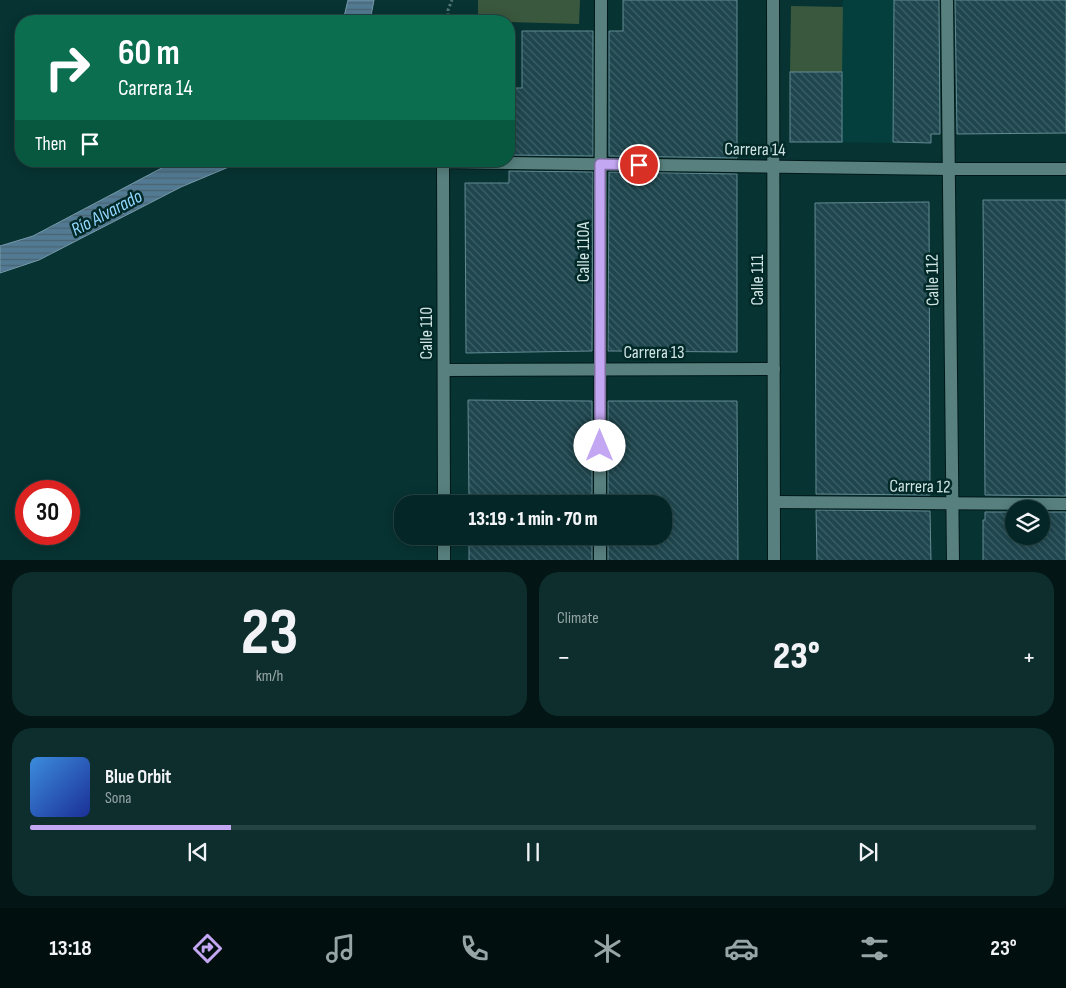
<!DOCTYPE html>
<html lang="en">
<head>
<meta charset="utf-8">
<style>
	:root { --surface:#052626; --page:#0e2e2e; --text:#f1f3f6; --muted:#97a5a7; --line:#264343; --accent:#c3a7f2 }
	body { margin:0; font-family:"Sofia Sans Condensed",sans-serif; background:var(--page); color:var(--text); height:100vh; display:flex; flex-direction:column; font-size:19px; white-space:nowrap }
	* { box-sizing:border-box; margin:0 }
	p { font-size:16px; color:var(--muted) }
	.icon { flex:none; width:28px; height:28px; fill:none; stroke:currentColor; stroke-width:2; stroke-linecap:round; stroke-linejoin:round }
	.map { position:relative; height:560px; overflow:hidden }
	.sheet { display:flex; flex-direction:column; gap:12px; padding:12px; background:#031515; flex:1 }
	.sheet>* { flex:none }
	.banner { position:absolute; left:15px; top:15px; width:500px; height:152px; border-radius:20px; box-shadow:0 2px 12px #0003,0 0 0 1px var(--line); background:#0b6e4f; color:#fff; overflow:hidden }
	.fabs { position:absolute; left:1005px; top:500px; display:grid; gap:10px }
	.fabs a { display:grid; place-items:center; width:45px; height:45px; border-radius:50%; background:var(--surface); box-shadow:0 2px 12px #0003,0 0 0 1px var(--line); font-size:25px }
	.speed { position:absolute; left:15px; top:480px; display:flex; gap:10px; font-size:25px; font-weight:700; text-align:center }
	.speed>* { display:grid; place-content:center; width:65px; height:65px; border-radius:50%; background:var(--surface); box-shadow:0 2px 12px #0003,0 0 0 1px var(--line); line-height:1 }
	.speed .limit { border:8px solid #d22; background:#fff; color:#111 }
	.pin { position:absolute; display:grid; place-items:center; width:42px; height:42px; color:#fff; margin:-21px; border:2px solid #fff; border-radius:50%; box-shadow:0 1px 5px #0007 }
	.me { position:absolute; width:55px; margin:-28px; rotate:0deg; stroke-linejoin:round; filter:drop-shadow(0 0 4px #0008) }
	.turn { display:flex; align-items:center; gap:18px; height:105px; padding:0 20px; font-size:22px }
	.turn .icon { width:65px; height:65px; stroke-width:2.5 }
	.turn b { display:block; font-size:35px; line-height:42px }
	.then { display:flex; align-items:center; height:48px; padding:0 20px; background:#0003; gap:10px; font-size:19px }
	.big { font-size:38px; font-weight:800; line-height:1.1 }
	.sheet .widget { flex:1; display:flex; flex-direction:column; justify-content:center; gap:8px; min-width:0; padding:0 18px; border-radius:20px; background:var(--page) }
	.sheet .dial { align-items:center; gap:0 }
	.dial b { font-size:65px; line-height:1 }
	.song { display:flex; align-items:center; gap:15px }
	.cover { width:60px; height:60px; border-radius:8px; background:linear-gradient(135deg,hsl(210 70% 55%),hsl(230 70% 35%)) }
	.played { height:5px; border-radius:2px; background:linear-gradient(90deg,var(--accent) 20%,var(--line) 20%) }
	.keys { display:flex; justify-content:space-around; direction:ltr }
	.heat { display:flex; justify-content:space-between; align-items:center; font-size:28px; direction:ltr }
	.sheet .tiles { flex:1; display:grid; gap:12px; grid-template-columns:1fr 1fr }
	.widget:last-child { grid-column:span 2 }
	.trip { position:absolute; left:394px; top:495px; width:278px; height:50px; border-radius:20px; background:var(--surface); box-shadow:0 2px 12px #0003,0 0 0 1px var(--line); font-weight:800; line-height:50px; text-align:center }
	.dock { display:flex; height:80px; justify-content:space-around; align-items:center; background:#020f0f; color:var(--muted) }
	.dock .icon { width:35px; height:35px }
	.dock .active { color:var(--accent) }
	.dock b { font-size:22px; color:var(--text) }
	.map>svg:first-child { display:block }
</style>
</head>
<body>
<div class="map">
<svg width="1066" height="561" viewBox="0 0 1066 561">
	<defs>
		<pattern id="water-rules" width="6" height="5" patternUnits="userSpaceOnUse" patternTransform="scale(1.25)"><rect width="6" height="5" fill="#527a92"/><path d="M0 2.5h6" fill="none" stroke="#4a6473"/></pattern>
		<pattern id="building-back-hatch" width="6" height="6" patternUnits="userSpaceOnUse" patternTransform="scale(1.25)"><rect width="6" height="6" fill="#1f464e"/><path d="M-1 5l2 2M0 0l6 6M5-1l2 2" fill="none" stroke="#3e6167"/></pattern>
	</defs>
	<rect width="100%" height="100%" fill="#073332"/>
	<path fill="#043f3d" d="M843,0H932L931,143L790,142L791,6L842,7Z"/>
	<g fill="#3a583e">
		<path d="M478,0H580L579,24L478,21Z"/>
		<path d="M791,6L843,7L842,72H790Z"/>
	</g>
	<g fill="url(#water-rules)" stroke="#779aaa">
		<path d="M348,0H374L370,21H343Z"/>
		<path d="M175,161H243L181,187L39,260L0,273V246L33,236Z"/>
	</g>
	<g fill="url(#building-back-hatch)" stroke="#638a93">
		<path d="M623,0H737V158L609,156V31H623Z"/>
		<path d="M894,0H939L940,134H931V143L893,142Z"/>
		<path d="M955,0H1066V133L957,134Z"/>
		<path d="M522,31H593V156L509,155V88H522Z"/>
		<rect x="790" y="72" width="52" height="70"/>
		<path d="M509,171L593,172L592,351L466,353L465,183H509Z"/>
		<path d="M609,172L737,174V352L608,351Z"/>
		<path d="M983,200H1066V496L985,495Z"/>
		<path d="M929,202L930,495L816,494L815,203Z"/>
		<path d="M468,400L592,401V504H469Z"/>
		<path d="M608,401H737L738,561H608V536H662V504H608Z"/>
		<path d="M816,510L930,511L931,561H817Z"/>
		<path d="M985,512H1014V536H1041V512H1066V561H983V520H985Z"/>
		<rect x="469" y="536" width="123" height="25"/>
	</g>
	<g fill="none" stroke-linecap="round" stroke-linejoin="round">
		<g stroke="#001918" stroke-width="14">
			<g id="street">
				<path d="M773,0L774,561"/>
				<path d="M947,0L953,561"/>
				<path d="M444,370L774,369"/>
				<path d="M774,502L1066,504"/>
				<path d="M444,504L443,162L949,169H1066"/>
				<path d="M600,504L601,0"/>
				<path d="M444,561V536"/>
				<path d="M600,561V536"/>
			</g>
		</g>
		<path stroke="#517574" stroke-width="3" stroke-dasharray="2.5 2.5" stroke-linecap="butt" d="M448,21V10L452,0"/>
		<use href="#street" stroke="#57807e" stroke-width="12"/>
	</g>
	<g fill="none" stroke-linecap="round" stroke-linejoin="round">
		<g stroke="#7f6d9d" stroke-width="12">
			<path id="route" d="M600,446V164L639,165"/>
		</g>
		<use href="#route" stroke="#c3a7f2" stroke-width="9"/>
	</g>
	<g text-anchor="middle" stroke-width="5" stroke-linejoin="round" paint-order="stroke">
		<g font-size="18" fill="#cee3e2" stroke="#002928">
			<text transform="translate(755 149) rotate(1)" y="6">Carrera 14</text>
			<text transform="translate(583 252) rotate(-90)" y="6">Calle 110A</text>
			<text transform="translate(757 280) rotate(-90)" y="6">Calle 111</text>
			<text transform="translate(932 280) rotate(-91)" y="6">Calle 112</text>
			<text transform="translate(426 333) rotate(-90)" y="6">Calle 110</text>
			<text x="654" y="358">Carrera 13</text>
			<text transform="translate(920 486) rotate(1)" y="6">Carrera 12</text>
		</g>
		<g font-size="19" font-style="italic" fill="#93d7ff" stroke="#002928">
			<text transform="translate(106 212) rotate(-28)" y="7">Río Alvarado</text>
		</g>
	</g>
</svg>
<div class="fabs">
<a><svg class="icon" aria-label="layers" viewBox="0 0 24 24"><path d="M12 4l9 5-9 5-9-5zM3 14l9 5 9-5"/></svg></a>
</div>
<div class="speed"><div class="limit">30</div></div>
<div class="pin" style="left:639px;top:165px;background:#d93025"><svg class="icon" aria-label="arrive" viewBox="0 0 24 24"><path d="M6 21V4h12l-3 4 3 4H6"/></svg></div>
<svg class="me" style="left:600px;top:446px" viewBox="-20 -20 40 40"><circle r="19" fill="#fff"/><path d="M0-13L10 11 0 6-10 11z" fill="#c3a7f2"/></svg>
<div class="trip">13:19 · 1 min · 70 m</div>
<div class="banner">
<div class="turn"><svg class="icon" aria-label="right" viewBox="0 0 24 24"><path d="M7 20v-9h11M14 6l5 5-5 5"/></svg><div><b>60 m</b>Carrera 14</div></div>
<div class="then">Then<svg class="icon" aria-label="arrive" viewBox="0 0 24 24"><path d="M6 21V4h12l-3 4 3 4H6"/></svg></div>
</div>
</div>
<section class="sheet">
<div class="tiles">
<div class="widget dial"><b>23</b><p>km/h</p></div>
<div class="widget"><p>Climate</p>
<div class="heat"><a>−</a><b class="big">23°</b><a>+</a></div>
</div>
<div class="widget">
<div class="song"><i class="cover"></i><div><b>Blue Orbit</b><p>Sona</p></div></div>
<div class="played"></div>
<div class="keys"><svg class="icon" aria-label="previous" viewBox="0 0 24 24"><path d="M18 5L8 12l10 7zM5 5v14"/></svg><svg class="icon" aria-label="pause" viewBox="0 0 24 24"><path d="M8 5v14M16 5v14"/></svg><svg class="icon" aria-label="next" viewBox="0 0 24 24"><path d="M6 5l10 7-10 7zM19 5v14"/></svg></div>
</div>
</div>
</section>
<nav class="dock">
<b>13:18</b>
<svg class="icon active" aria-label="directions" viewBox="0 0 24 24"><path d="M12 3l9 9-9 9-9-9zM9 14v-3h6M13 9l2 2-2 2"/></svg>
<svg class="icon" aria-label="music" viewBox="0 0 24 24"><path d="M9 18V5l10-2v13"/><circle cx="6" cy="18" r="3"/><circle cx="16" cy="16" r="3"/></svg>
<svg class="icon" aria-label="phone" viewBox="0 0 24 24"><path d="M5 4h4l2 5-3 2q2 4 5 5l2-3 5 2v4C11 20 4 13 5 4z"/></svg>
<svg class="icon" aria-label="climate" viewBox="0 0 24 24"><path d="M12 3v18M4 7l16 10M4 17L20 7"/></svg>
<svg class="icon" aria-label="car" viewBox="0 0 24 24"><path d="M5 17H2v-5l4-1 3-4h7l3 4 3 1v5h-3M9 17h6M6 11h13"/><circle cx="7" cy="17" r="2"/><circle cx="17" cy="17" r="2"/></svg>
<svg class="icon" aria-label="filters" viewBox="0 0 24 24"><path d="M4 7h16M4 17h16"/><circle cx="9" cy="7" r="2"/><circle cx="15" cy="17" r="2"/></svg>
<b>23°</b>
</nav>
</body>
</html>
